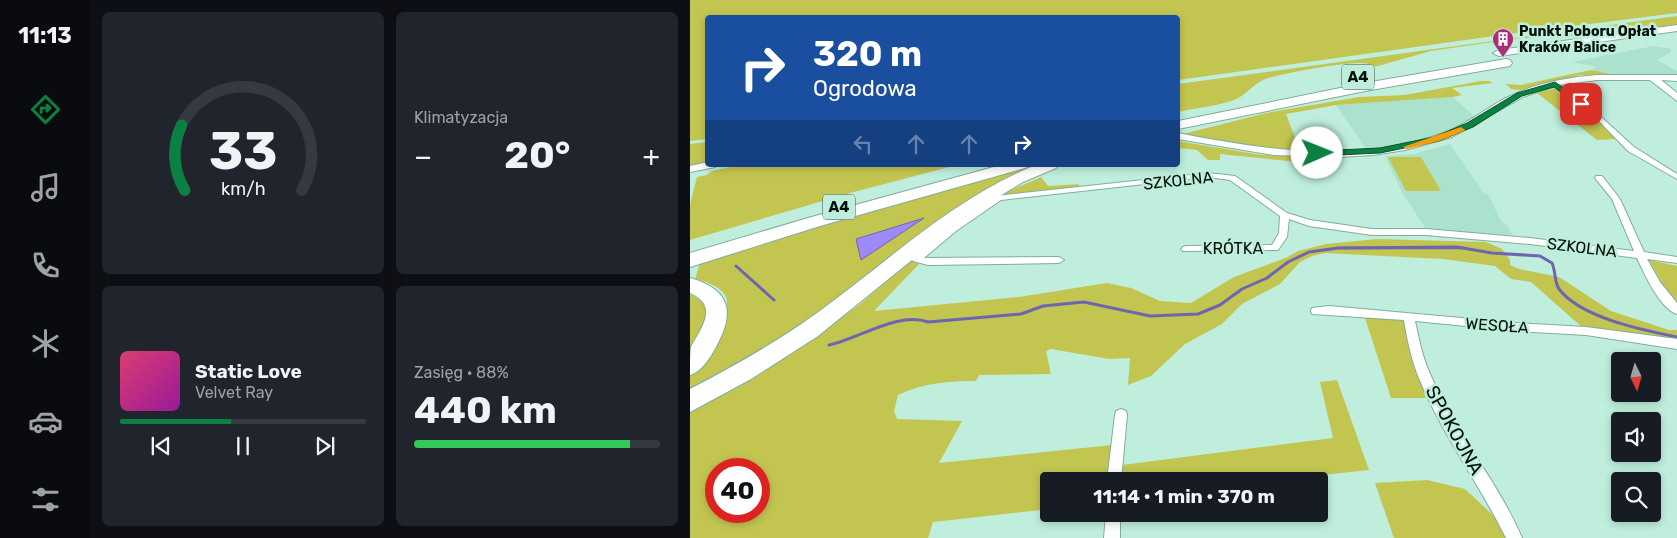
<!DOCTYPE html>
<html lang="pl">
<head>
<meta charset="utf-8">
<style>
	:root { --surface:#171b24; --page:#20242c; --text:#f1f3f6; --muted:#9ea1a6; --line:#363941; --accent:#0b8043 }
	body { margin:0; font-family:Rubik,sans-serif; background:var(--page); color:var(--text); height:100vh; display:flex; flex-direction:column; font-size:19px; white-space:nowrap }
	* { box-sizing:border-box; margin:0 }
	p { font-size:16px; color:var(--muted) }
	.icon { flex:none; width:28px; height:28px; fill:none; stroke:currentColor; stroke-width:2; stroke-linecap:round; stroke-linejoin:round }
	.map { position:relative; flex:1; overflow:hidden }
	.details { display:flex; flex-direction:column; gap:12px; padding:12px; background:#0d0f14; width:600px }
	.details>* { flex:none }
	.guide { position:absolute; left:15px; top:15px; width:475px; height:152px; border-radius:5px; box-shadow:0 2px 8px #0003; background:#1a4fa0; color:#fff; overflow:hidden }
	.needle { width:32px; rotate:175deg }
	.fabs { position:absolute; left:921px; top:352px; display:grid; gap:10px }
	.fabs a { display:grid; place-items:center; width:50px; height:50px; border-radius:5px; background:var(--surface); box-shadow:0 2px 8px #0003; font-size:25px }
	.speed { position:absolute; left:15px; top:458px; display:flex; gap:10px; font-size:25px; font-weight:700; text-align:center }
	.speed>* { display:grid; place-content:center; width:65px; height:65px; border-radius:50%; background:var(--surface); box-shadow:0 2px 8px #0003; line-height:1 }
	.speed .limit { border:8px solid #d22; background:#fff; color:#111 }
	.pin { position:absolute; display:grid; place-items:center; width:42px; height:42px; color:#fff; margin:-21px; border-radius:10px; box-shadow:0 2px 8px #0006 }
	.me { position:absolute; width:55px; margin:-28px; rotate:89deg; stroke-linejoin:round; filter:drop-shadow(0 0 4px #0008) }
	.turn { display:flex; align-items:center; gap:18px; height:105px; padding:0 25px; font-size:22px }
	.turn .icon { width:65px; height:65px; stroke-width:2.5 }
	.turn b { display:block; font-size:35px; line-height:42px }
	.lanes { display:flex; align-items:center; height:48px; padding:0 25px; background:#0003; justify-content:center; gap:25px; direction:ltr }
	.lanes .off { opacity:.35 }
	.big { font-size:38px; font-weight:700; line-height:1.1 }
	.details .widget { flex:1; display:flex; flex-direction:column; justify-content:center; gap:8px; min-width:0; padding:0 18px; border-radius:8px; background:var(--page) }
	.details .dial { align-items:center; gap:0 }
	.dial svg { height:130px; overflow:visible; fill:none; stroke:var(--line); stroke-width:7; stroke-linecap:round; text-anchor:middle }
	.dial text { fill:var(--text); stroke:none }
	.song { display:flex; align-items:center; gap:15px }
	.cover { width:60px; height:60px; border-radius:8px; background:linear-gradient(135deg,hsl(340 70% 55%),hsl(300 70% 35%)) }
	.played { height:5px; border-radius:2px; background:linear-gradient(90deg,var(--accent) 45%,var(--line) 45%) }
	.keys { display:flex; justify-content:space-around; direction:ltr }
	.heat { display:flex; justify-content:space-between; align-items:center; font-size:28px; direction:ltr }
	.charge { height:8px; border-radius:4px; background:linear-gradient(90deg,#34c759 88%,var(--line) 0) }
	.details .tiles { flex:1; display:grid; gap:12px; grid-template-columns:repeat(2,1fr) }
	.trip { position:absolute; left:350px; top:472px; width:288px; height:50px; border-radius:5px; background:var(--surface); box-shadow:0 2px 8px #0003; font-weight:700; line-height:50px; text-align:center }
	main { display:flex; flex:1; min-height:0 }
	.tab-bar { display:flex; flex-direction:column; width:90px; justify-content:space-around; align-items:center; background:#090b0e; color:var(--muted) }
	.tab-bar .icon { width:35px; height:35px }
	.tab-bar .current { color:var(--accent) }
	.tab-bar b { font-size:22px; color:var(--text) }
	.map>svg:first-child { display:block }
</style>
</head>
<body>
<main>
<nav class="tab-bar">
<b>11:13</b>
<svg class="icon current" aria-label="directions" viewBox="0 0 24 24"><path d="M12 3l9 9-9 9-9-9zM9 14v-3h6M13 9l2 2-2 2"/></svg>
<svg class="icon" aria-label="music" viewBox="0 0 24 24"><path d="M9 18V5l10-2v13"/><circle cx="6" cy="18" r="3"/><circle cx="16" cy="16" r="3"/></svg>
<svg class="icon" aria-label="phone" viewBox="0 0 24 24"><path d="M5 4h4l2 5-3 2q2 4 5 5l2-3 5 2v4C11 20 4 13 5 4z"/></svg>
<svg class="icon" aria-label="climate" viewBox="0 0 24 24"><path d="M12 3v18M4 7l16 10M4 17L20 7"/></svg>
<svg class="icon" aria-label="car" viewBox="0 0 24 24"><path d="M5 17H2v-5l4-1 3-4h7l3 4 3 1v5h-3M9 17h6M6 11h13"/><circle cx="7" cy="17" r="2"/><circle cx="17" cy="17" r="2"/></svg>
<svg class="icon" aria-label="filters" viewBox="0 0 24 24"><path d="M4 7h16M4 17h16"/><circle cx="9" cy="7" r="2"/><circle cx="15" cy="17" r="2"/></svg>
</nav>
<section class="details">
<div class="tiles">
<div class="widget dial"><svg viewBox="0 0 100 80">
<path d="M14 69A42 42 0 1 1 86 69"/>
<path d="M14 69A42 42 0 0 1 12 29" stroke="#0b8043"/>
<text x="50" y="56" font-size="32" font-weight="700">33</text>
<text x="50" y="72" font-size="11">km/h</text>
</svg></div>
<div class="widget"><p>Klimatyzacja</p>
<div class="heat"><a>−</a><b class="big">20°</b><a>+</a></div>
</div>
<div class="widget">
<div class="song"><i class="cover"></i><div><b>Static Love</b><p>Velvet Ray</p></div></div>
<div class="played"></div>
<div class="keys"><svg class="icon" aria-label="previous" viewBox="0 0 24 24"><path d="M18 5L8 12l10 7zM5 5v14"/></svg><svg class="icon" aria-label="pause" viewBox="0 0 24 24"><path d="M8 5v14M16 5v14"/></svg><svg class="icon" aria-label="next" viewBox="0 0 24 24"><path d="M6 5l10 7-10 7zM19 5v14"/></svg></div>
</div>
<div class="widget"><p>Zasięg · 88%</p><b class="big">440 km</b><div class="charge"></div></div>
</div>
</section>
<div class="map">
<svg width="987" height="538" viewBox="0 0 987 538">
	<rect width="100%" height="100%" fill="#bfeedc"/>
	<g fill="#abe2cd">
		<path d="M963,46L981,49V52L967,60L987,71V75H926L901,70L907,67L882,62Z"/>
		<path d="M763,97L785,117L765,129L731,141L677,150L646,105Z"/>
		<path d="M760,144L793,192L799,196L811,221L818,226L822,235L736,229L712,192L695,156L723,154Z"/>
	</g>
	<g fill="#c3c551" fill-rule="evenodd">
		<path d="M0,0H987V13L819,34L488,80V18H18L17,139L0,141Z"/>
		<path d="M987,16V25L881,36L831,38L741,51L684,67H673L678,66V64C669,59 586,74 573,80C562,85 555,96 544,100C527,106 506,108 488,112V84Z"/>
		<path d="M901,70L926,75H890L831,90L821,89L816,84L831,85Z"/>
		<path d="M791,81H799L803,83L762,88L772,95L763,97L646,105L596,114L610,151L582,150L509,138V136L493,134L576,113L669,97L715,95Z"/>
		<path d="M869,87L910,120L926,139L907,140L847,93Z"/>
		<path d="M488,141L571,155L638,157V160L598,161L530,154V160H518L507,150L488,148Z"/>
		<path d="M17,142V164L0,168V144Z"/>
		<path d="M698,157H731L751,191H716Z"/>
		<path d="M49,165H267L160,193L0,240V205L7,177L17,175L22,171Z"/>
		<path d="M346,165L144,306L0,396V372C5,367 13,362 17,356C25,346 43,306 35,295C28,285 16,282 5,279L10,263L149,221Z"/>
		<path d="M351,177L358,186L389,184L388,189L308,196Z"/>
		<path d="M687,239L796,242L812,249L820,260V265L829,269L869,277L921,311L979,330H987V340L893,328L841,282L821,279L805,266L753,259L635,253L622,256L610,262L590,284L552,304L532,324L495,344L461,376L438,385L440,358L419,359L361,349L356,351L361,374L289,375L286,381C260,381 232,383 208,395L204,411L207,419L272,421L249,463L422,445L418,481H359V509L243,522L238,538H0V411L92,360L169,305L221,260L229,264L184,311L329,297L417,283L441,288L470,301L501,303L544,277L598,257L608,251L636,244ZM26,469H69V511H26Z"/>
		<path d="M959,260L987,266V306L982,302Z"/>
		<path d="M0,294L13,302C22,330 17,334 0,356Z"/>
		<path d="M674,315L715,319L739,398H701Z"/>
		<path d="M647,380L679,470L576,481H431L432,465L643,438L630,382Z"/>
		<path d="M737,480L775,489L806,518L817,538H704L685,483Z"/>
	</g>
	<path fill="#9d89f8" stroke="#6e65b1" d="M234,218L171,260L166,239Z"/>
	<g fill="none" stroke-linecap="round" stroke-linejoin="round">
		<path stroke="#6e65b1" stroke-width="2.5" d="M648,248H773"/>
		<g stroke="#6e65b1" stroke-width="3">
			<path d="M46,266L84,300"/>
			<path d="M139,345C168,339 209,311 238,322L331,314L353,306L394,302L460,316L508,314L530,305L552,289L577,278L598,262L619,252L648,248L767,247L802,253L850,256L862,263C866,272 864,281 869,289C891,318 953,330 987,337"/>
		</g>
		<g stroke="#80ad9c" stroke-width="2">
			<g id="minor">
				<path d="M863,83H867L909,115L944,147L987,174V179L938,151L905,117L863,85Z"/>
				<path d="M518,173L545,176L597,213L620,220L682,229H736L840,238L944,251L922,199L905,178L906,176H912L930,199L954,252L987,257V263L957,259L970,282L987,303V314C970,309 954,273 947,258L840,244L736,235H682L619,226L599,219L597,237L588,250L493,251L491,249L493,247L496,246L582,245L589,233L590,216L540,180L518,177L311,200L266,231L234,258L369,257L374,260L369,263L238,265L223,261L221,259L260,227L306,196Z"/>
				<path d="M639,306L827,323L896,327L987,339V349L896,335L827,331L725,321C729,340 733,359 741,376C765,433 808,481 832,538H816C789,483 751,433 728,376C721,357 717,339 714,320L622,314L621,311L622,308Z"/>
				<path d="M431,409L436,411L437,415L431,481H417L425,415L426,411Z"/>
				<path d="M416,514H430V538H414Z"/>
			</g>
		</g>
		<g stroke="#80ad9c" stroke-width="2">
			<g id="tertiary">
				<path d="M907,75H987V81L971,80L987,93V101L960,80H907L868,85L833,97L762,137L715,150L683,155L650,157L584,155L488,139V133C573,150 670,165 753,133C776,125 795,109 816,98C845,83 875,78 907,75Z"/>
				<path d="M18,162V165H26L25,167L0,172V166Z"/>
			</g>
		</g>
		<g stroke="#80ad9c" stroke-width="2">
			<g id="motorway">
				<path d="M987,25V31L809,56L803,53L809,50Z"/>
				<path d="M816,59L820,60L822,63L820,66L675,91L488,129V121L675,83Z"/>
				<path d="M311,165H337L335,168L130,226L0,267V253L118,218Z"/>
				<path d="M346,165H368L366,168L333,182L275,217L128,336L61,379L0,412V389C44,366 87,342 127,313C199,261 262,199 346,165Z"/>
				<path d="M0,278C41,290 45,312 26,347C19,359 12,371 0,375C0,367 0,354 1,347C11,328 30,306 0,293Z"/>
			</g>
		</g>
		<use href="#minor" fill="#fff" fill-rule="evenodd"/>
		<use href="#tertiary" fill="#fff" fill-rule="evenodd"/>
		<use href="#motorway" fill="#fff" fill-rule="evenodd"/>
	</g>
	<path fill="#0b8043" stroke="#07532c" d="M865,82L894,102V105H889L864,87L832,96L783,127L749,141L690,153L627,156L622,153L627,151L690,148L744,137L777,123L827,93Z"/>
	<path fill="#f59e0b" d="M771,127L775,130L774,131L749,141L717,149L713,147Z"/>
	<defs>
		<g id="building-pin" transform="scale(1.125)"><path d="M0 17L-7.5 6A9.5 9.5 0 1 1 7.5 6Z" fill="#af2d78" stroke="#bfeedc"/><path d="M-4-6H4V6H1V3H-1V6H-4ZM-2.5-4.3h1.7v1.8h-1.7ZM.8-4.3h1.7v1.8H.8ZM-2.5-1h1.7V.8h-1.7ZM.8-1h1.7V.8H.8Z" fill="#fff"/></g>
	</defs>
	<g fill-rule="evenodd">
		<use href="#building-pin" x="813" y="39"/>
	</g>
	<g text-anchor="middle" stroke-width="5" stroke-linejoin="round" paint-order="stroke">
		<g font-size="14" font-weight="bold" fill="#02100b" stroke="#bfeedc" text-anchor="start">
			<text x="829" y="36">Punkt Poboru Opłat<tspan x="829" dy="16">Kraków Balice</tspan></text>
		</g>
		<g fill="#bfeedc" stroke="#3b534a" stroke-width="1">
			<rect x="652" y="64.5" width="32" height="25" rx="4"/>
			<rect x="133" y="194.5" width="32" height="25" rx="4"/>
		</g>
		<g font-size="15" font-weight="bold" fill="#02100b">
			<text x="668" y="82">A4</text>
			<text x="149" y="212">A4</text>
		</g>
		<g font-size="16" fill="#02100b" stroke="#bfeedc">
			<text transform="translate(488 180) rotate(-6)" y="6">SZKOLNA</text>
			<text transform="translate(892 247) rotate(7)" y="6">SZKOLNA</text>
			<text x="543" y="254">KRÓTKA</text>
			<text transform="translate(807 325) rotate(4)" y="6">WESOŁA</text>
		</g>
		<g font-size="19" fill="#02100b" stroke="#bfeedc">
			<text transform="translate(765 430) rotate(61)" y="7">SPOKOJNA</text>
		</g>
	</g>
</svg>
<div class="fabs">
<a><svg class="needle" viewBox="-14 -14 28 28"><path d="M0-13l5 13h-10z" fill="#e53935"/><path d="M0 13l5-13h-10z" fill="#9ea1a6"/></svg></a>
<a><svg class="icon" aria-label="sound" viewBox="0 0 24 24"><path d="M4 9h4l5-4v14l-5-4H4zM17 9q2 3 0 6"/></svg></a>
<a><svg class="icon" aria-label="search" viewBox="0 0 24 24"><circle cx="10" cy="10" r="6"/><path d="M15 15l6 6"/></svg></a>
</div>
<div class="speed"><div class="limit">40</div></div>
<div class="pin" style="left:891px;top:104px;background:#d93025"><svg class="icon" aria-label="arrive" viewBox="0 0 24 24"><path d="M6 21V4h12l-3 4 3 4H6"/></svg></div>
<svg class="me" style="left:627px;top:153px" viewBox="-20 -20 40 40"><circle r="19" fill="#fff"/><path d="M0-13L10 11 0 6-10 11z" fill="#0b8043"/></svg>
<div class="trip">11:14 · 1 min · 370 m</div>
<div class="guide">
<div class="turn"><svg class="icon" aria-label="right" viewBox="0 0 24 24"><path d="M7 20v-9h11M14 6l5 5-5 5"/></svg><div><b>320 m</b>Ogrodowa</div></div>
<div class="lanes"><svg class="icon off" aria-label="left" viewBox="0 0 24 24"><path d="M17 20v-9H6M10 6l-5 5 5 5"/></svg><svg class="icon off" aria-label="ahead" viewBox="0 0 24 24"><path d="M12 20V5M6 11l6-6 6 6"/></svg><svg class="icon off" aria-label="ahead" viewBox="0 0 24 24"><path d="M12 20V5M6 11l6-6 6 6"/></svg><svg class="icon" aria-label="right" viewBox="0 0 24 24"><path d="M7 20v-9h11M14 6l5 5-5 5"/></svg></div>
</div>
</div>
</main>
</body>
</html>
